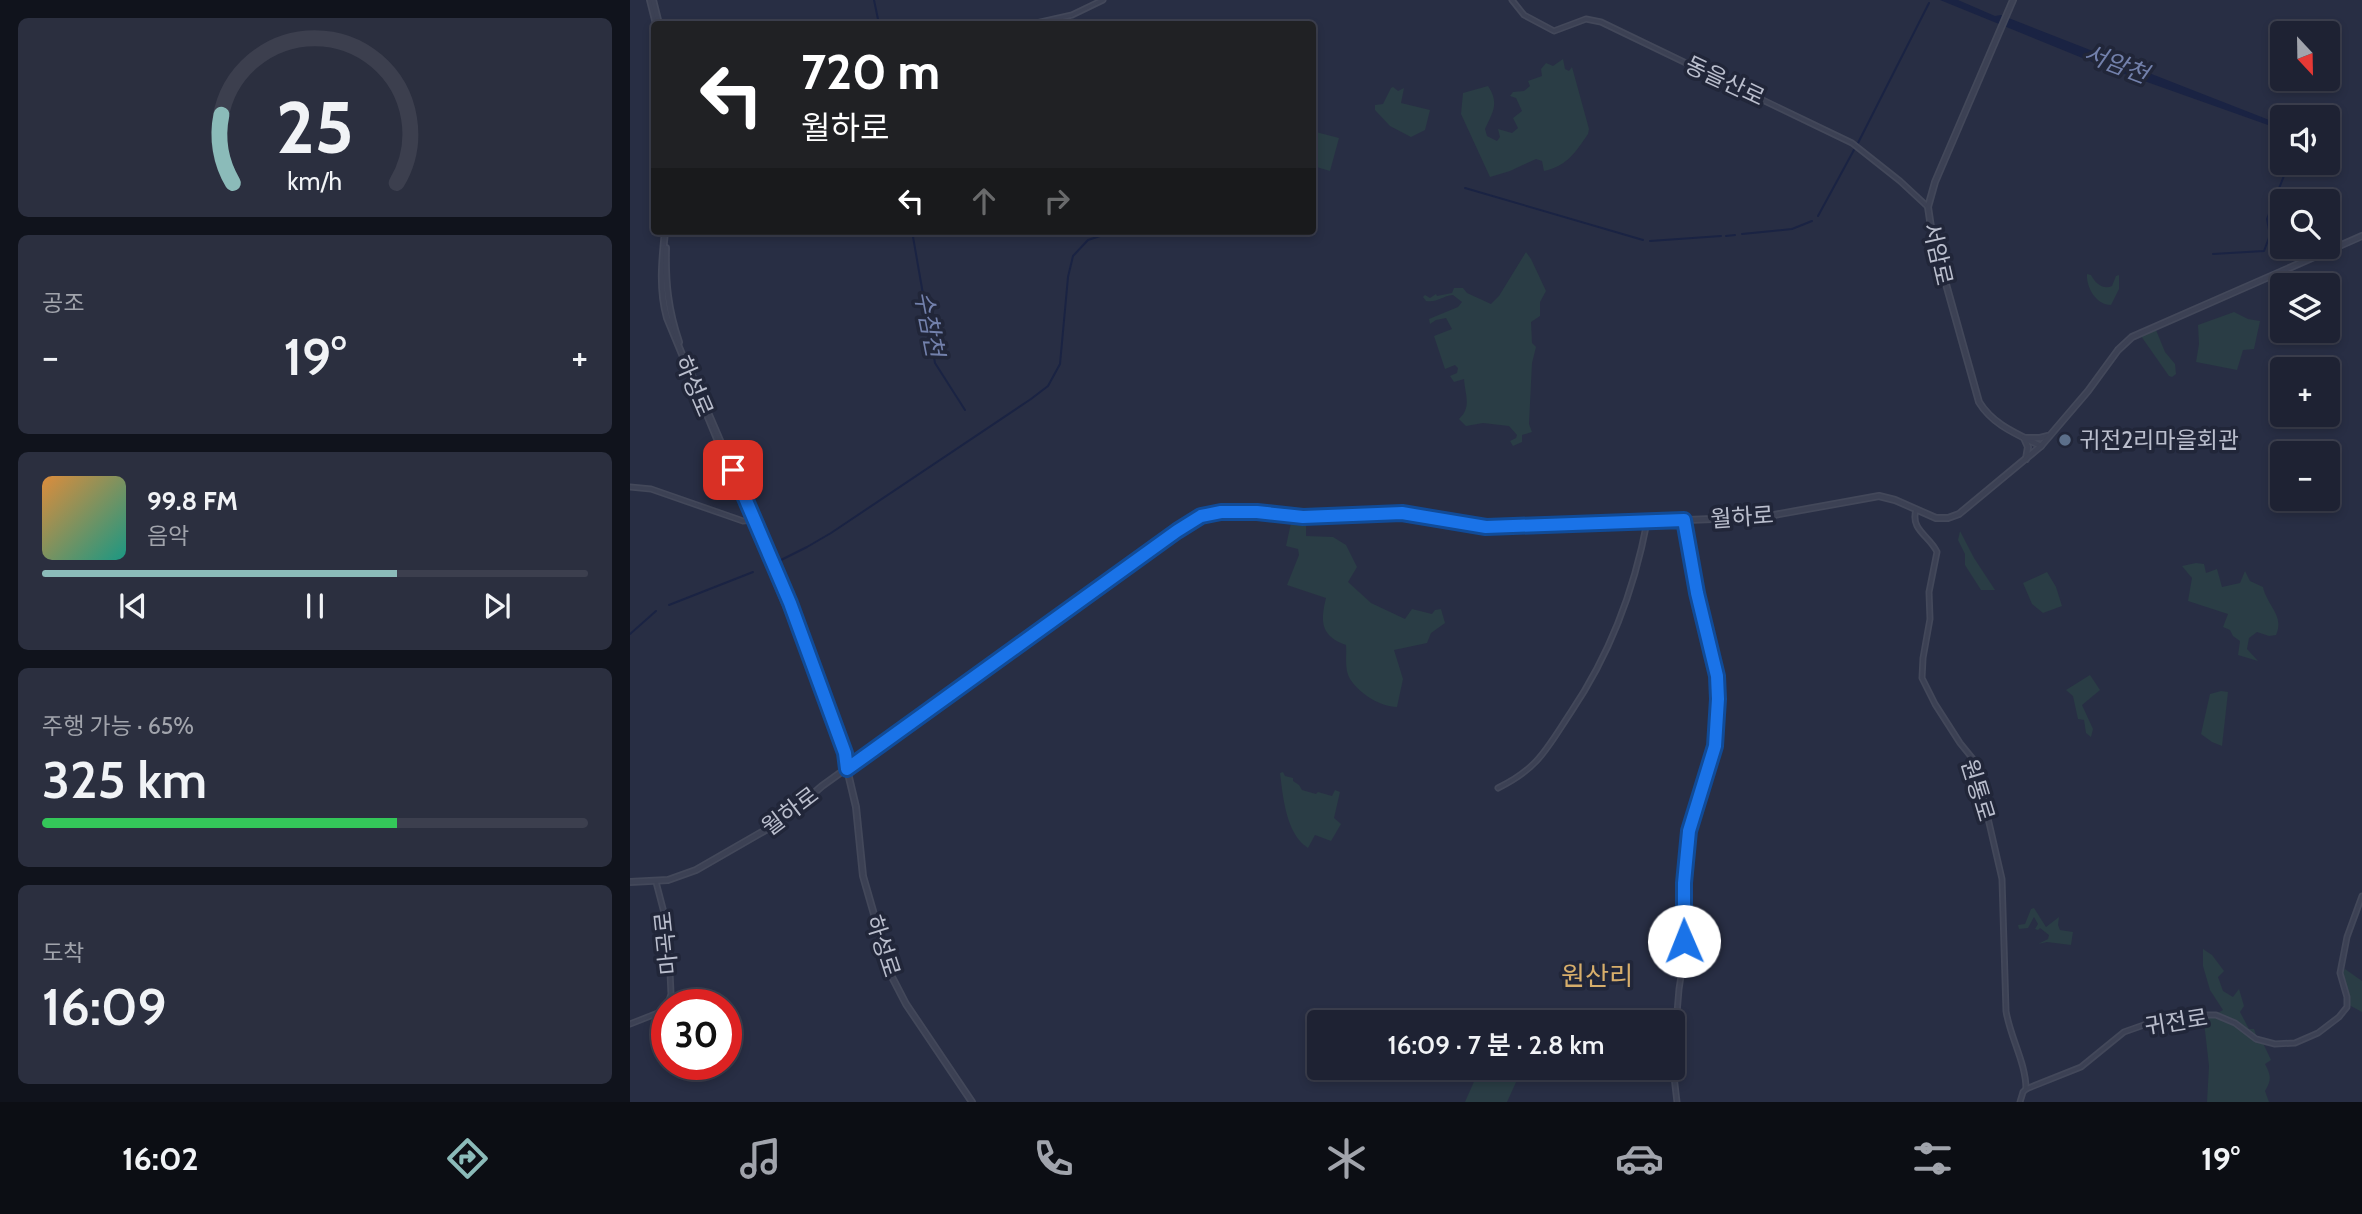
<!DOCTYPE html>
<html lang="ko">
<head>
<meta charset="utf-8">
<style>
	:root { --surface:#1e2233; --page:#2b2f3f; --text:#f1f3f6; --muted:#a1a4ac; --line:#3c3f4e; --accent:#8bbbb9 }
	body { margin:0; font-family:Cabin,"Noto Sans KR",sans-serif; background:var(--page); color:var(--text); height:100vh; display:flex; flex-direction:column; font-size:26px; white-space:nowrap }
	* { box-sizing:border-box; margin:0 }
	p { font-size:23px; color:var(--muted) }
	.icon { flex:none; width:38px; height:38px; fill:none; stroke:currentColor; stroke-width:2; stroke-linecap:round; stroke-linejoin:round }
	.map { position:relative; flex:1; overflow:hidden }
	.details { display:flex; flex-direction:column; gap:18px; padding:18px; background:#10131c; width:630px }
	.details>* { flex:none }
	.top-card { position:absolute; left:21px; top:21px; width:665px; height:214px; border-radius:7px; box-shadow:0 4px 10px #0003,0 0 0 2px var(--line); background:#202124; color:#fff; overflow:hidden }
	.needle { width:46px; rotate:158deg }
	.controls { position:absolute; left:1640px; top:21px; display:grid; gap:14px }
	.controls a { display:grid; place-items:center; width:70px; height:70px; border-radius:7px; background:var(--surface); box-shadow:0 4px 10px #0003,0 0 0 2px var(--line); font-size:35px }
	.speed { position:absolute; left:21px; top:989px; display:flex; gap:14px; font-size:35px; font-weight:700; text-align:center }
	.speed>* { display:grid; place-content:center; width:91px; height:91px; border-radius:50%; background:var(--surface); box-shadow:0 4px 10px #0003,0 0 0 2px var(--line); line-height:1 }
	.speed .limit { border:10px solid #d22; background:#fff; color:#111 }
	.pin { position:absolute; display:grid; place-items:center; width:60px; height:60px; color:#fff; margin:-30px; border-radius:14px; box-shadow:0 4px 10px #0006 }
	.me { position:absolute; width:77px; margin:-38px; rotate:359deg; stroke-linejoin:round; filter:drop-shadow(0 0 5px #0008) }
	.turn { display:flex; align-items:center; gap:24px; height:147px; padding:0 35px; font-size:32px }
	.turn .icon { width:91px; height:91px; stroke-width:2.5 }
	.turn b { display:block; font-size:49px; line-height:60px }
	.lanes { display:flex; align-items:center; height:66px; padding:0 35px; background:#0003; justify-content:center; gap:35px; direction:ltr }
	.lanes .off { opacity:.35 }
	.big { font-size:52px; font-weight:600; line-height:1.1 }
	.details .card { flex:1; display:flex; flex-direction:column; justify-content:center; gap:10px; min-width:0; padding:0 24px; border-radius:10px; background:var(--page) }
	.details .dial { align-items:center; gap:0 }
	.dial svg { height:182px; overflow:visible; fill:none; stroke:var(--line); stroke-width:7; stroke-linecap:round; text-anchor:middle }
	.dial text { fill:var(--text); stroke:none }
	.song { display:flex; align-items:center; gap:21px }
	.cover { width:84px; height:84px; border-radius:10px; background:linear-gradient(135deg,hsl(30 70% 55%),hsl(170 70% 35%)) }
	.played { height:7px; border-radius:4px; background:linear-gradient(90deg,var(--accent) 65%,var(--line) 65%) }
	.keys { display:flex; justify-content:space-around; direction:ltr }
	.heat { display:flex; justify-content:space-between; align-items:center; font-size:38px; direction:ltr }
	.charge { height:10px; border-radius:5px; background:linear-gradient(90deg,#34c759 65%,var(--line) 0) }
	.trip { position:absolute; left:677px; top:1010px; width:378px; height:70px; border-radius:7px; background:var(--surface); box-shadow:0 4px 10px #0003,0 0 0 2px var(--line); font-weight:600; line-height:70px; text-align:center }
	.tab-bar { display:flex; height:112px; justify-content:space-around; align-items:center; background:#0c0e14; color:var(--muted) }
	.tab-bar .icon { width:49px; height:49px }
	.tab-bar .current { color:var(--accent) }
	.tab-bar b { font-size:32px; color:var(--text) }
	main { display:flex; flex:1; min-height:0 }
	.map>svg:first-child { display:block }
</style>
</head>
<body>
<main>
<section class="details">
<div class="card dial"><svg viewBox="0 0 100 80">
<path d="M14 69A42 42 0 1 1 86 69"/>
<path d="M14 69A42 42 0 0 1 9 39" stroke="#8bbbb9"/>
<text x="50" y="56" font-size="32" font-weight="700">25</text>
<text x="50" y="72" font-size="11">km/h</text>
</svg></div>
<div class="card"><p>공조</p>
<div class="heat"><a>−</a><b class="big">19°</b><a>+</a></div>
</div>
<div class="card">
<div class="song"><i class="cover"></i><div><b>99.8 FM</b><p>음악</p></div></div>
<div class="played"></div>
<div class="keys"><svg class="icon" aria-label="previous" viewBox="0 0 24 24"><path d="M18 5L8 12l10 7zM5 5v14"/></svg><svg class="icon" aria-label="pause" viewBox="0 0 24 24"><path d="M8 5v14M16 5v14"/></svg><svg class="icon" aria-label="next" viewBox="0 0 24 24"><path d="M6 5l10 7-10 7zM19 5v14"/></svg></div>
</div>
<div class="card"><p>주행 가능 · 65%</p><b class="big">325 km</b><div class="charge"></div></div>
<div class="card"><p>도착</p><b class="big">16:09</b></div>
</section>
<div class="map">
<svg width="1732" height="1102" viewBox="0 0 1732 1102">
	<rect width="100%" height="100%" fill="#282e44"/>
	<g fill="#2a3d45">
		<path d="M933,59L935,69L939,71L942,67L959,129L958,134C945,153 937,166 914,171L912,161L906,159L880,171L860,177L831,114L833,93L858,86C870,104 862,113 855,129L857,136L867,141L870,137L868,129L882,133L888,128L883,118L892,111L886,98L880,96L883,92L894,91L900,86L898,81L912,76L911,69L916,63L923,66Z"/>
		<path d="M763,87L768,91L774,88L771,103L800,110L795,130L781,137L760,126L745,110V105L753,104L761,88Z"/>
		<path d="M682,131L709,138L700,171L683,166Z"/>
		<path d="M896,252L901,259L916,291L910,302V316L901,322L902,343L906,347L902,363L899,424L902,432L892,435V442L883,446L880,441L886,438L887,435L879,426L853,423L836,426L829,419C842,407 835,395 834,379L824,382L820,376L827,373L828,368L825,365L815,369L804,336L822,329L816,318L806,320L800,324L799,319L828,307L832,302L823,295C812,296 807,303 796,301L793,297L795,295L800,298L806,294L807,296L822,293L824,288H833L837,293L861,304L869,296Z"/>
		<path d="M1457,274L1461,275C1465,283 1473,290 1482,286L1486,276L1489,275V289L1481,305C1466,305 1456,287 1457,274Z"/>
		<path d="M1604,312L1618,319L1630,321L1624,349L1613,350L1607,370L1566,362L1569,344L1568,325Z"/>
		<path d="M1526,330L1535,352L1545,364L1546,374L1542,377L1539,376L1511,336Z"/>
		<path d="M661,523H676V536L703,537L716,545L727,567L718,582L741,603L775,619L782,609L802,614L805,610L811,609L815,623L801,633L797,643L764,650L773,679L767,707C750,707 729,693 720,679C714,669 717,655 716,645C691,636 690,622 696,598L657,585L669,555L668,549L656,546Z"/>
		<path d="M1330,531L1344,558L1365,590H1351L1335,565V554L1328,540Z"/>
		<path d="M1566,563L1574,564L1576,573L1587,569L1592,587L1610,583L1615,571L1620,581L1633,587C1637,606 1655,616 1646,635L1639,636L1627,632L1619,638L1617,649L1628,661L1608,655L1610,641L1603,636L1600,630L1593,627L1598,614L1558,601L1562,578L1552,566Z"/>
		<path d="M1417,572L1426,587L1432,606L1413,613L1402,604L1393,583Z"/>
		<path d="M1460,675L1470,690L1452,705L1463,729L1461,737L1456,733L1454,720L1448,719L1443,696L1436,690Z"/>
		<path d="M1591,691L1598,692L1592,746L1582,742L1571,734L1580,694Z"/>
		<path d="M653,772L655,776L663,778V781L669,785L672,790L686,794L688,792L702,796L705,790L710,792L704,818L711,824L701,841L685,835L678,848C656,834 653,797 650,773Z"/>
		<path d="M1404,908L1416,927L1429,917L1428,925L1430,930L1443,932L1441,945L1417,942L1408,944L1418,939L1419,935L1410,928L1408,930L1405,929L1408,924L1404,917L1398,928L1389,929L1388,925L1395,924L1401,909Z"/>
		<path d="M1573,949L1582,955L1594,971L1588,977L1593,991L1603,997L1609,989L1614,1006L1610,1012L1619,1029H1624L1627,1038L1606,1022L1586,1014L1593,1010L1580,990L1573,966Z"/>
		<path d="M1715,969L1732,981V1012L1719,1005L1711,973Z"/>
		<path d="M1582,1017L1605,1024L1619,1036L1633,1043L1641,1060L1635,1064C1641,1076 1642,1079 1635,1091L1639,1102H1577L1579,1066L1574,1022L1576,1018Z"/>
		<path d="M850,1068H857L887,1080L877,1102H835Z"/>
	</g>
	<path fill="#1a2343" d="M1310,0H1328L1365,16L1371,15L1652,125V130L1472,66Z"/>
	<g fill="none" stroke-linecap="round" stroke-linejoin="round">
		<g stroke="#1a2343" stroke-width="2">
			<path d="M244,0L249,24"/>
			<path d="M1228,143L1299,3"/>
			<path d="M835,188L1013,240"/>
			<path d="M1188,216L1225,148"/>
			<path d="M282,231L305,363L335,410"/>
			<path d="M1112,234L1162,229L1182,221"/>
			<path d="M1096,236L1105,235"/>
			<path d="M1020,241L1091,236"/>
			<path d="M1583,254L1634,251L1640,235L1637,219L1659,163"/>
			<path d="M147,562L177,547L201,533L401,399L418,386L430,364L438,277L443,256L458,240L485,231"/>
			<path d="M39,605L123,572"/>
			<path d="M0,634L26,611"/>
		</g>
		<g stroke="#43485a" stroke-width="7">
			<g id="minor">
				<path d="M882,0L894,15L924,31L956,19L971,22L1222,143L1270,181L1298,207"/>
				<path d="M402,24L442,15L473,0"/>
				<path d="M0,487L21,489L113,521L121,520"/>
				<path d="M1286,510C1280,530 1300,536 1307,552L1299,592L1300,619L1293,658L1292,678L1305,704L1330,743L1343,759L1354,801L1372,879L1376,1011C1380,1037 1396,1063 1396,1089"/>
				<path d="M868,788C909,768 917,748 941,712C980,654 1004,591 1017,522"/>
				<path d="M26,882L38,928L41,994L38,1004"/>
				<path d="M0,1024L28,1013L37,1006"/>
				<path d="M1043,1061L1049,989L1054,957V882L1057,846L1066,806L1085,746L1088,711L1087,676L1067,593L1054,520"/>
				<path d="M1043,1068L1047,1102"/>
				<path d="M1390,1102L1393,1092L1396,1089L1451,1067L1494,1032L1528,1020L1541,1023L1563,1015H1586L1605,1023L1626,1039L1645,1044L1665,1043L1688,1033L1709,1017L1717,1007V997L1710,973L1717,937L1732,896"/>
			</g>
		</g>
		<g stroke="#43485a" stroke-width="8">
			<g id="tertiary">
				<path d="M20,0L26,24"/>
				<path d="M23,0L29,24"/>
				<path d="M1383,0L1305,182L1298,207L1302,234L1349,402C1363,425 1387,434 1411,446"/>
				<path d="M35,231C32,261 29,289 37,318L159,613L217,769L226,807L233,876L262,977L276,1004L342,1102"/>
				<path d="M36,248C35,282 38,310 49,342"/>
				<path d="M61,373L160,603L215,753L216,761"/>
				<path d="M1396,459L1398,447L1394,438H1410L1418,436"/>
				<path d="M0,882L38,880L66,870L153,820L192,786L560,521L580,512H627L673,517L754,512L772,513L844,527H884L1133,517L1249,496L1265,500L1306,518H1318L1329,514L1411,446L1458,391L1488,350L1502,337L1732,236"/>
			</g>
		</g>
		<use href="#minor" stroke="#3c4154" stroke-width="3.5"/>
		<use href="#tertiary" stroke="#3c4154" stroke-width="4.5"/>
	</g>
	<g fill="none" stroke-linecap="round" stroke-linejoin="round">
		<g stroke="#114b97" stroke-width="18">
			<path id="route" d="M103,470L160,603L215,753L217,769L547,531L571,516L591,512H627L673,517L772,513L856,527L1054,520L1067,593L1087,676L1088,699L1085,746L1059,831L1054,883V941"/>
		</g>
		<use href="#route" stroke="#1a73e8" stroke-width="12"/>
	</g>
	<circle fill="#5c6f8a" stroke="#212639" stroke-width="2.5" cx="1435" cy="440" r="7"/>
	<g text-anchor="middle" stroke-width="7" stroke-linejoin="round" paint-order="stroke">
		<g font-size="23" fill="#babecd" stroke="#212639">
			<text transform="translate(1095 81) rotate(25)" y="8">동을산로</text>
			<text transform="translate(1308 254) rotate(77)" y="8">서암로</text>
			<text transform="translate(64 386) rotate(67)" y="8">하성로</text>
			<text transform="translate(1112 517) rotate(-4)" y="8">월하로</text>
			<text transform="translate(1348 790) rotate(73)" y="8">원통로</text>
			<text transform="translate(160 811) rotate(-37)" y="8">월하로</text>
			<text transform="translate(36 943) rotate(-96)" y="8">마곡로</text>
			<text transform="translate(253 946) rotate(72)" y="8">하성로</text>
			<text transform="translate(1546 1022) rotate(-9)" y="8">귀전로</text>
		</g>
		<g font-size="23" fill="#babecd" stroke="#212639" text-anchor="start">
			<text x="1449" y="448">귀전2리마을회관</text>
		</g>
		<g font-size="24" font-style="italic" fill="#7381ac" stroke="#212639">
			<text transform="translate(1486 64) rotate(21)" y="8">서암천</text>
			<text transform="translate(299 324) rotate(79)" y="8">수참천</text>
		</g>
		<g font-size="26" fill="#d7ae6b" stroke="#212639">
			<text x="967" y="985">원산리</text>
		</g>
	</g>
</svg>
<div class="controls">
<a><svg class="needle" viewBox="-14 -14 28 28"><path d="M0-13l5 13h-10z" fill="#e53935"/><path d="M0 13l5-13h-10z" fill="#a1a4ac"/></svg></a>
<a><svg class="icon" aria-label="sound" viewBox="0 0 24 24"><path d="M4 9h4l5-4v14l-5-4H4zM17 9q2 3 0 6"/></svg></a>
<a><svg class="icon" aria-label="search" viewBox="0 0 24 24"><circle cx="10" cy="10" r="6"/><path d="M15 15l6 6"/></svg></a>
<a><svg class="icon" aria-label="layers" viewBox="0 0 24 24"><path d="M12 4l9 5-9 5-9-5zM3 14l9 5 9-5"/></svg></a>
<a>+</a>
<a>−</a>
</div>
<div class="speed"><div class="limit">30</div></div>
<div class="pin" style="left:103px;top:470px;background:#d93025"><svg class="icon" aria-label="arrive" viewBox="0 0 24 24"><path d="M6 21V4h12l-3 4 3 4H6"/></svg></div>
<svg class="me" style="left:1054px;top:941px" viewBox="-20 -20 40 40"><circle r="19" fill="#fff"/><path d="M0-13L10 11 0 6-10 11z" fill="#1a73e8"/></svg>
<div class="trip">16:09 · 7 분 · 2.8 km</div>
<div class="top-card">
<div class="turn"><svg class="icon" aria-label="left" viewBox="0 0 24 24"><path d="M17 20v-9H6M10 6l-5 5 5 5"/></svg><div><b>720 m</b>월하로</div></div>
<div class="lanes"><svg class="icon" aria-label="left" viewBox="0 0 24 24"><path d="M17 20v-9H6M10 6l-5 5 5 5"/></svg><svg class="icon off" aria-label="ahead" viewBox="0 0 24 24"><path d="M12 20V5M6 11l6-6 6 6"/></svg><svg class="icon off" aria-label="right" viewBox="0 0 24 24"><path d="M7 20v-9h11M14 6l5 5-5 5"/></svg></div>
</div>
</div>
</main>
<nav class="tab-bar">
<b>16:02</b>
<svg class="icon current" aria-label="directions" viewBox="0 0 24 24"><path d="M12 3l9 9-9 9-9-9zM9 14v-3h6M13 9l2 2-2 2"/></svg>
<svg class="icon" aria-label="music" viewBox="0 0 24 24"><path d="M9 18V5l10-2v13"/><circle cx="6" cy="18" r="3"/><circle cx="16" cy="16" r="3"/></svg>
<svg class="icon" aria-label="phone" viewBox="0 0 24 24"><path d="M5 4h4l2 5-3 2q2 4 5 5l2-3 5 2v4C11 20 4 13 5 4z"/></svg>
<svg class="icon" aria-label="climate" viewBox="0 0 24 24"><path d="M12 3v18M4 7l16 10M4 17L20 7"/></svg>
<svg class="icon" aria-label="car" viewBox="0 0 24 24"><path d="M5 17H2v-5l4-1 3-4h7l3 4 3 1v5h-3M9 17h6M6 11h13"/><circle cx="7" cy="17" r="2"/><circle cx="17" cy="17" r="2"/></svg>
<svg class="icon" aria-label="filters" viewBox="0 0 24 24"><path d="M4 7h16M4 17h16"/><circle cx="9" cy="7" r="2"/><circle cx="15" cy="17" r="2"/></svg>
<b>19°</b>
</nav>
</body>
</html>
